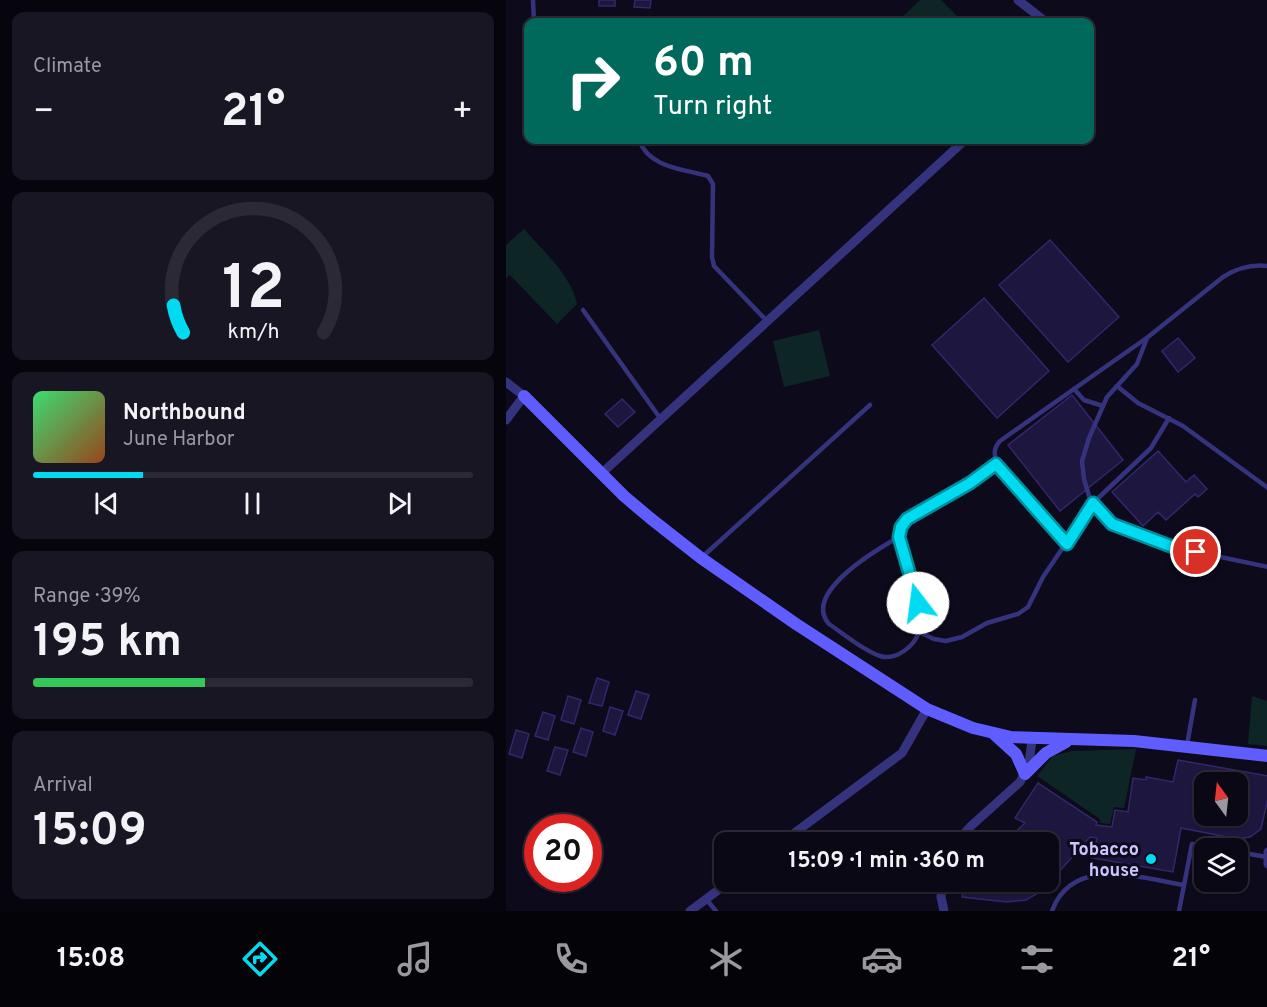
<!DOCTYPE html>
<html lang="en">
<head>
<meta charset="utf-8">
<style>
	:root { --surface:#0a0815; --page:#181622; --text:#f1f3f6; --muted:#999aa0; --line:#2a2934; --accent:#00dbf1 }
	body { margin:0; font-family:Overpass,sans-serif; background:var(--page); color:var(--text); height:100vh; display:flex; flex-direction:column; font-size:22px; white-space:nowrap }
	* { box-sizing:border-box; margin:0 }
	p { font-size:20px; color:var(--muted) }
	.icon { flex:none; width:33px; height:33px; fill:none; stroke:currentColor; stroke-width:2; stroke-linecap:round; stroke-linejoin:round }
	.map { position:relative; flex:1; overflow:hidden }
	.sheet { display:flex; flex-direction:column; gap:12px; padding:12px; background:#06040c; width:506px }
	.sheet>* { flex:none }
	.banner { position:absolute; left:18px; top:18px; width:570px; height:126px; border-radius:12px; box-shadow:0 2px 4px #0004,0 0 0 2px var(--line); background:#00695c; color:#fff; overflow:hidden }
	.needle { width:39px; rotate:345deg }
	.buttons { position:absolute; left:688px; top:772px; display:grid; gap:12px }
	.buttons a { display:grid; place-items:center; width:54px; height:54px; border-radius:12px; background:var(--surface); box-shadow:0 2px 4px #0004,0 0 0 2px var(--line); font-size:30px }
	.speed { position:absolute; left:18px; top:814px; display:flex; gap:12px; font-size:30px; font-weight:700; text-align:center }
	.speed>* { display:grid; place-content:center; width:78px; height:78px; border-radius:50%; background:var(--surface); box-shadow:0 2px 4px #0004,0 0 0 2px var(--line); line-height:1 }
	.speed .limit { border:9px solid #d22; background:#fff; color:#111 }
	.pin { position:absolute; display:grid; place-items:center; width:51px; height:51px; color:#fff; margin:-26px; border:3px solid #fff; border-radius:50%; box-shadow:0 2px 6px #0007 }
	.me { position:absolute; width:66px; margin:-33px; rotate:345deg; stroke-linejoin:round; filter:drop-shadow(0 0 4px #0008) }
	.turn { display:flex; align-items:center; gap:21px; height:126px; padding:0 30px; font-size:27px }
	.turn .icon { width:78px; height:78px; stroke-width:2.5 }
	.turn b { display:block; font-size:42px; line-height:51px }
	.big { font-size:45px; font-weight:700; line-height:1.1 }
	.sheet .card { flex:1; display:flex; flex-direction:column; justify-content:center; gap:9px; min-width:0; padding:0 21px; border-radius:12px; background:var(--page) }
	.sheet .dial { align-items:center; gap:0 }
	.dial svg { height:156px; overflow:visible; fill:none; stroke:var(--line); stroke-width:7; stroke-linecap:round; text-anchor:middle }
	.dial text { fill:var(--text); stroke:none }
	.song { display:flex; align-items:center; gap:18px }
	.cover { width:72px; height:72px; border-radius:9px; background:linear-gradient(135deg,hsl(140 70% 55%),hsl(20 70% 35%)) }
	.played { height:6px; border-radius:3px; background:linear-gradient(90deg,var(--accent) 25%,var(--line) 25%) }
	.keys { display:flex; justify-content:space-around; direction:ltr }
	.heat { display:flex; justify-content:space-between; align-items:center; font-size:33px; direction:ltr }
	.charge { height:9px; border-radius:4px; background:linear-gradient(90deg,#34c759 39%,var(--line) 0) }
	.trip { position:absolute; left:208px; top:832px; width:345px; height:60px; border-radius:12px; background:var(--surface); box-shadow:0 2px 4px #0004,0 0 0 2px var(--line); font-weight:700; line-height:60px; text-align:center }
	.tab-bar { display:flex; height:96px; justify-content:space-around; align-items:center; background:#040308; color:var(--muted) }
	.tab-bar .icon { width:42px; height:42px }
	.tab-bar .on { color:var(--accent) }
	.tab-bar b { font-size:27px; color:var(--text) }
	main { display:flex; flex:1; min-height:0 }
	.map>svg:first-child { display:block }
</style>
</head>
<body>
<main>
<section class="sheet">
<div class="card"><p>Climate</p>
<div class="heat"><a>−</a><b class="big">21°</b><a>+</a></div>
</div>
<div class="card dial"><svg viewBox="0 0 100 80">
<path d="M14 69A42 42 0 1 1 86 69"/>
<path d="M14 69A42 42 0 0 1 9 55" stroke="#00dbf1"/>
<text x="50" y="56" font-size="32" font-weight="700">12</text>
<text x="50" y="72" font-size="11">km/h</text>
</svg></div>
<div class="card">
<div class="song"><i class="cover"></i><div><b>Northbound</b><p>June Harbor</p></div></div>
<div class="played"></div>
<div class="keys"><svg class="icon" aria-label="previous" viewBox="0 0 24 24"><path d="M18 5L8 12l10 7zM5 5v14"/></svg><svg class="icon" aria-label="pause" viewBox="0 0 24 24"><path d="M8 5v14M16 5v14"/></svg><svg class="icon" aria-label="next" viewBox="0 0 24 24"><path d="M6 5l10 7-10 7zM19 5v14"/></svg></div>
</div>
<div class="card"><p>Range · 39%</p><b class="big">195 km</b><div class="charge"></div></div>
<div class="card"><p>Arrival</p><b class="big">15:09</b></div>
</section>
<div class="map">
<svg width="762" height="911" viewBox="0 0 762 911">
	<rect width="100%" height="100%" fill="#0d0a1c"/>
	<g fill="#0d2625">
		<path d="M414,0H435L457,22H391Z"/>
		<path d="M18,229C37,251 65,275 71,304L51,324L4,275L0,278V245Z"/>
		<path d="M313,330L324,376L278,387L267,341Z"/>
		<path d="M746,696L761,701V746L742,744Z"/>
		<path d="M630,749L618,808L608,807L604,824L594,823V819L531,776L547,756L566,751Z"/>
	</g>
	<g fill="#1d163e" stroke="#33276b" stroke-width="1.5" fill-rule="evenodd">
		<rect x="93" y="0" width="16" height="6"/>
		<path d="M129,0H145L144,8L128,7Z"/>
		<path d="M544,240L613,317L562,362L493,285Z"/>
		<path d="M478,298L543,371L491,418L426,345Z"/>
		<path d="M672,338L689,358L672,372L656,351Z"/>
		<path d="M566,395L617,460L554,511L502,445Z"/>
		<path d="M116,399L129,412L112,427L99,414Z"/>
		<path d="M652,451L680,482L688,475L701,489L692,497L689,494L660,520L652,512L637,526L606,492Z"/>
		<path d="M91,678L103,682L96,706L83,703Z"/>
		<path d="M130,691L143,695L135,719L122,715Z"/>
		<path d="M62,696L75,700L68,724L55,720Z"/>
		<path d="M104,707L117,711L109,735L97,731Z"/>
		<path d="M37,712L49,716L42,740L29,736Z"/>
		<path d="M75,728L87,732L80,756L67,752Z"/>
		<path d="M10,730L23,734L16,758L3,754Z"/>
		<path d="M49,747L62,750L54,775L41,771Z"/>
		<path d="M672,760L762,776V798L755,829L744,837L731,839L675,828L667,872L586,858L591,838L584,837L536,891L520,900L501,902L456,897L459,882H543V843H490L503,838L519,823L509,818L532,783L591,822L590,825L606,827L609,810L622,812L627,778L640,780V777L667,782ZM699,783H732V816H699Z"/>
	</g>
	<g fill="none" stroke-linecap="round" stroke-linejoin="round">
		<g stroke="#35337d" stroke-width="4.5">
			<path d="M27,0L28,22"/>
			<path d="M133,140C143,168 178,169 202,176L207,184L206,257L208,266L261,321"/>
			<path d="M77,310L154,418"/>
			<path d="M641,338L631,364L601,397L583,438L576,461L578,479L583,496L597,515L606,524L631,534L667,547L762,567"/>
			<path d="M611,386L632,403L677,426L762,488"/>
			<path d="M568,389L578,400L597,406"/>
			<path d="M393,537C370,550 296,593 323,624C338,634 356,650 374,656C390,661 409,646 413,631C415,622 414,612 412,603C408,580 397,560 393,537L395,527L401,519L464,483L491,464"/>
			<path d="M561,544L491,464C488,454 487,449 494,441L642,337L717,277C731,268 745,264 762,266"/>
			<path d="M195,558L364,405"/>
			<path d="M413,632L428,639L440,641L456,637L481,623L512,614L522,607L537,577L587,503L645,448L663,418"/>
			<path d="M681,745L689,700"/>
			<path d="M732,852L761,857"/>
			<path d="M200,899L210,911"/>
			<path d="M546,911C566,855 635,878 678,885"/>
			<path d="M673,911L686,844L716,849"/>
		</g>
		<g stroke="#35337d" stroke-width="9">
			<path d="M512,0L540,22"/>
			<path d="M0,382L18,396L0,420"/>
			<path d="M96,473L459,140"/>
			<path d="M275,843L396,753L421,709"/>
			<path d="M450,843L465,826L514,782L523,764L526,739"/>
			<path d="M762,852V864"/>
			<path d="M436,882L435,897L438,911"/>
			<path d="M184,911L223,882"/>
		</g>
		<g stroke="#5f5dff" stroke-width="12">
			<path d="M18,396L118,496L144,518L195,558L290,624L421,709L467,728L505,737L628,741L762,756"/>
			<path d="M489,735L510,754L519,774L540,753L560,742"/>
		</g>
	</g>
	<g fill="none" stroke-linecap="round" stroke-linejoin="round">
		<g stroke="#008e9d" stroke-width="15">
			<path id="route" d="M412,603L393,537L395,527L401,519L464,483L490,464L561,544L587,503L606,524L667,547L690,552"/>
		</g>
		<use href="#route" stroke="#00dbf1" stroke-width="10"/>
	</g>
	<circle fill="#00dbf1" stroke="#0d0a1c" stroke-width="2" cx="645" cy="859" r="6"/>
	<g text-anchor="middle" stroke-width="6" stroke-linejoin="round" paint-order="stroke">
		<g font-size="18" font-weight="bold" fill="#cbc6ff" stroke="#0d0a1c" text-anchor="end">
			<text x="633" y="855">Tobacco<tspan x="633" dy="21">house</tspan></text>
		</g>
	</g>
</svg>
<div class="buttons">
<a><svg class="needle" viewBox="-14 -14 28 28"><path d="M0-13l5 13h-10z" fill="#e53935"/><path d="M0 13l5-13h-10z" fill="#999aa0"/></svg></a>
<a><svg class="icon" aria-label="layers" viewBox="0 0 24 24"><path d="M12 4l9 5-9 5-9-5zM3 14l9 5 9-5"/></svg></a>
</div>
<div class="speed"><div class="limit">20</div></div>
<div class="pin" style="left:690px;top:552px;background:#d93025"><svg class="icon" aria-label="arrive" viewBox="0 0 24 24"><path d="M6 21V4h12l-3 4 3 4H6"/></svg></div>
<svg class="me" style="left:412px;top:603px" viewBox="-20 -20 40 40"><circle r="19" fill="#fff"/><path d="M0-13L10 11 0 6-10 11z" fill="#00dbf1"/></svg>
<div class="trip">15:09 · 1 min · 360 m</div>
<div class="banner">
<div class="turn"><svg class="icon" aria-label="right" viewBox="0 0 24 24"><path d="M7 20v-9h11M14 6l5 5-5 5"/></svg><div><b>60 m</b>Turn right</div></div>
</div>
</div>
</main>
<nav class="tab-bar">
<b>15:08</b>
<svg class="icon on" aria-label="directions" viewBox="0 0 24 24"><path d="M12 3l9 9-9 9-9-9zM9 14v-3h6M13 9l2 2-2 2"/></svg>
<svg class="icon" aria-label="music" viewBox="0 0 24 24"><path d="M9 18V5l10-2v13"/><circle cx="6" cy="18" r="3"/><circle cx="16" cy="16" r="3"/></svg>
<svg class="icon" aria-label="phone" viewBox="0 0 24 24"><path d="M5 4h4l2 5-3 2q2 4 5 5l2-3 5 2v4C11 20 4 13 5 4z"/></svg>
<svg class="icon" aria-label="climate" viewBox="0 0 24 24"><path d="M12 3v18M4 7l16 10M4 17L20 7"/></svg>
<svg class="icon" aria-label="car" viewBox="0 0 24 24"><path d="M5 17H2v-5l4-1 3-4h7l3 4 3 1v5h-3M9 17h6M6 11h13"/><circle cx="7" cy="17" r="2"/><circle cx="17" cy="17" r="2"/></svg>
<svg class="icon" aria-label="filters" viewBox="0 0 24 24"><path d="M4 7h16M4 17h16"/><circle cx="9" cy="7" r="2"/><circle cx="15" cy="17" r="2"/></svg>
<b>21°</b>
</nav>
</body>
</html>
